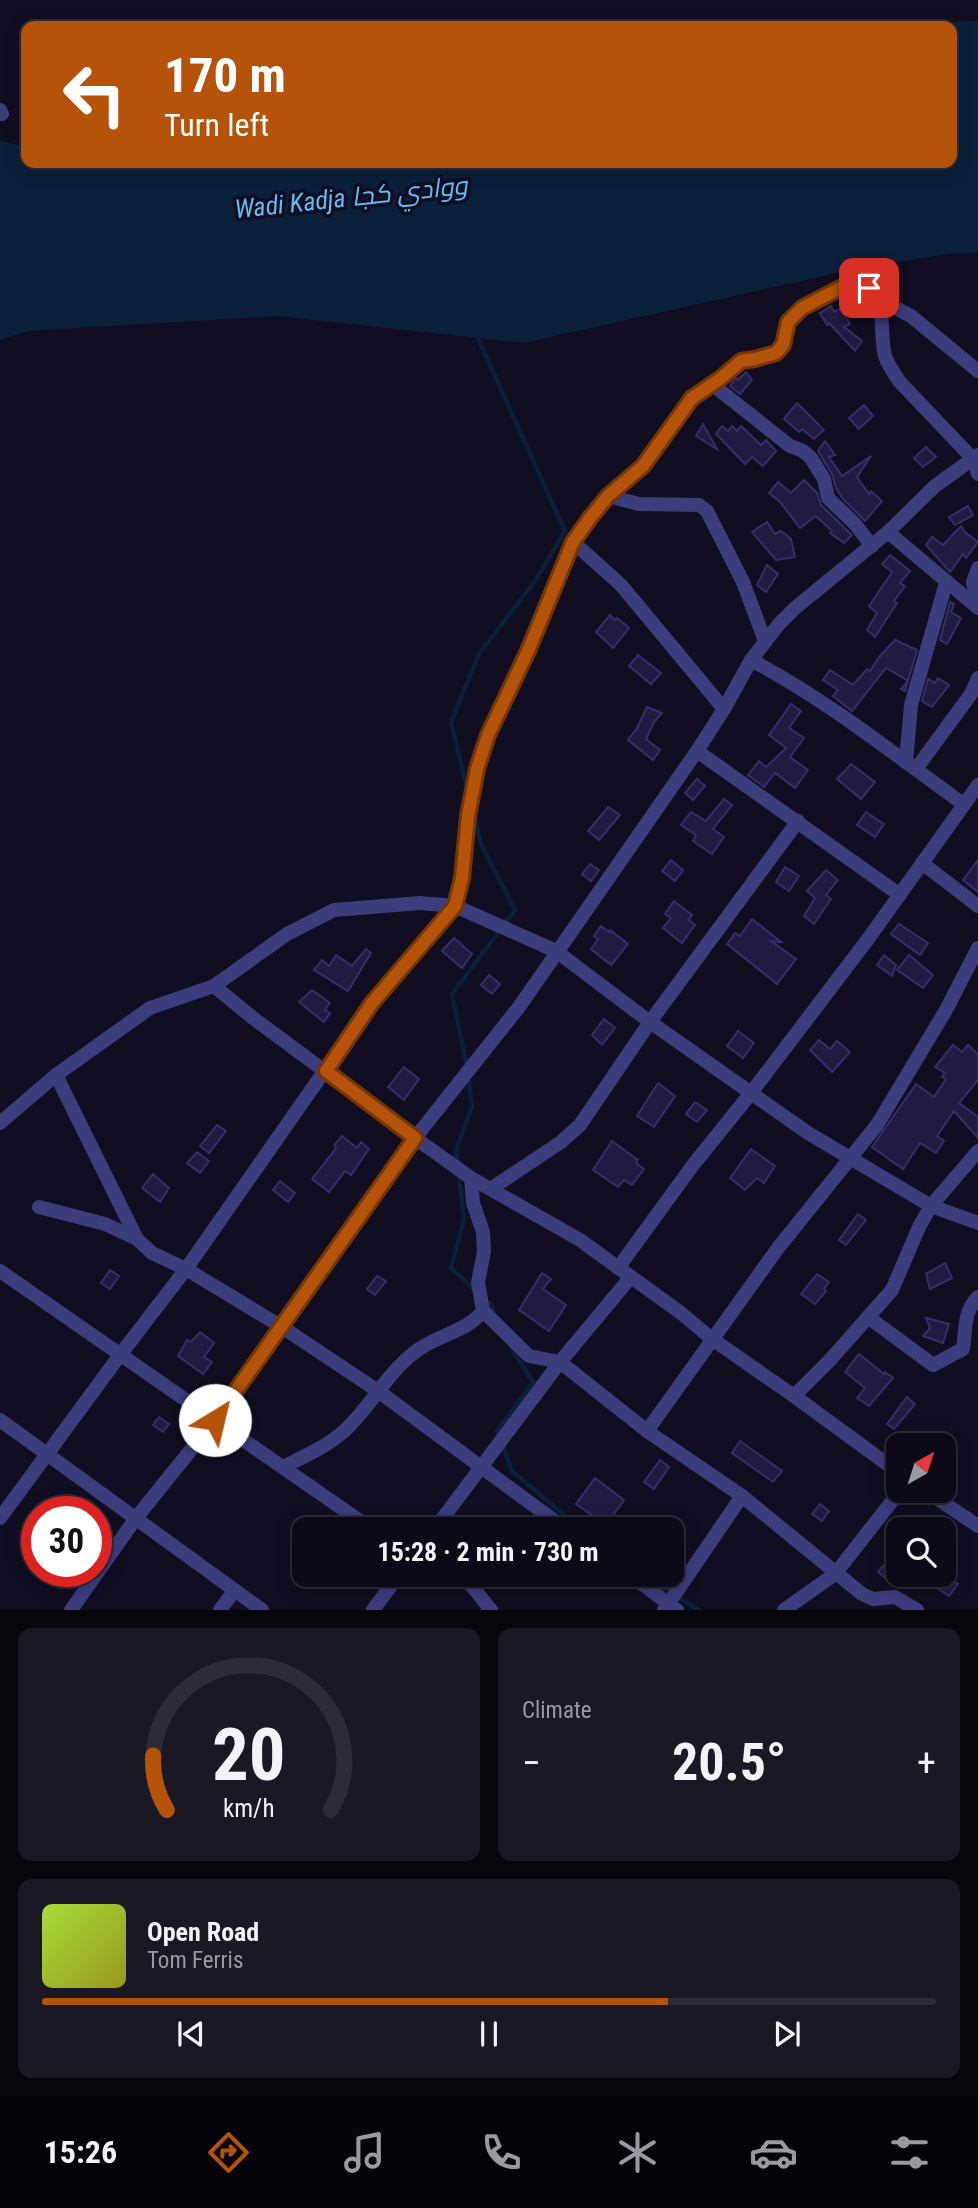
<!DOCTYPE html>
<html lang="en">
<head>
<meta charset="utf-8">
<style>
	:root { --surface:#0c0a18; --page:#1a1825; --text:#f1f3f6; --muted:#9a9aa2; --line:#2c2b37; --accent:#b45309 }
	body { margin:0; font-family:"Roboto Condensed",Cairo,sans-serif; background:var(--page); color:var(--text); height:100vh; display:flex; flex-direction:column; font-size:26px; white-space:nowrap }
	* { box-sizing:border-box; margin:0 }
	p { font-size:23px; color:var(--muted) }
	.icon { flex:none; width:38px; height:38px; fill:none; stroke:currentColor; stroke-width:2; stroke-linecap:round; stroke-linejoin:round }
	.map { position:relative; height:1610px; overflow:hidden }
	.sheet { display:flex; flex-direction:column; gap:18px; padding:18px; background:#07060d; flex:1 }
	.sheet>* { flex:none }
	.guide { position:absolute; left:21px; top:21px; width:936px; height:147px; border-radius:14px; box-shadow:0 4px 18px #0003,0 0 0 2px var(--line); background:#b45309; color:#fff; overflow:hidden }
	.needle { width:46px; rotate:39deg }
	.tools { position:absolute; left:886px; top:1433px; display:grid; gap:14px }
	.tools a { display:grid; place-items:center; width:70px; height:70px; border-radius:14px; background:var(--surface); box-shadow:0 4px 18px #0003,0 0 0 2px var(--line); font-size:35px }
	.speed { position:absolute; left:21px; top:1496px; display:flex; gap:14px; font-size:35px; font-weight:700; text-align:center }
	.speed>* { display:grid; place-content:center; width:91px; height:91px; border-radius:50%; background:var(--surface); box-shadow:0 4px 18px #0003,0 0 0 2px var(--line); line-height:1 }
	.speed .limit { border:10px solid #d22; background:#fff; color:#111 }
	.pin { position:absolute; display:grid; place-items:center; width:60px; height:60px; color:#fff; margin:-30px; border-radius:14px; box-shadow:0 4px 10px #0006 }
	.me { position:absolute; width:77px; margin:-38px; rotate:36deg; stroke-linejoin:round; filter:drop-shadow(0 0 5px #0008) }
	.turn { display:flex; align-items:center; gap:24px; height:147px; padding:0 28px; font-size:32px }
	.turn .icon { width:91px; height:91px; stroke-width:2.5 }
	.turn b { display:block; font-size:49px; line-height:60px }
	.big { font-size:52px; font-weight:700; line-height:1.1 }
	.sheet .tile { flex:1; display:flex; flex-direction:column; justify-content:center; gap:10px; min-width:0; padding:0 24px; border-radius:14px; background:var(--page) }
	.sheet .dial { align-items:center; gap:0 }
	.dial svg { height:182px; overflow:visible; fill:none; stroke:var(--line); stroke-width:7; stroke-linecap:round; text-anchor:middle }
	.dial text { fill:var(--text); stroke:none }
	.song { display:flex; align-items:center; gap:21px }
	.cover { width:84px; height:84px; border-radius:10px; background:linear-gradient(135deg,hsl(80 70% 55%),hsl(60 70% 35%)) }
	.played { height:7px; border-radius:4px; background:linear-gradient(90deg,var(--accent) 70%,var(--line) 70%) }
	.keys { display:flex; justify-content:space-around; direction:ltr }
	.heat { display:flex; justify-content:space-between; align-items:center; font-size:38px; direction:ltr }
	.sheet .tiles { flex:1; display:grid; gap:18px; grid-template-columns:1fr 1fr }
	.tile:last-child { grid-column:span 2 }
	.trip { position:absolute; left:292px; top:1517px; width:392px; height:70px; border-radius:14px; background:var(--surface); box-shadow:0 4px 18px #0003,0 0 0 2px var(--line); font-weight:700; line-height:70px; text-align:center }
	.tabs { display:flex; height:112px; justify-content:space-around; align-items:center; background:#05040a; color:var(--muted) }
	.tabs .icon { width:49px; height:49px }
	.tabs .selected { color:var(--accent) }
	.tabs b { font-size:32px; color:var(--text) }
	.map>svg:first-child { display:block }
</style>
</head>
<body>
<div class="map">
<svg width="978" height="1610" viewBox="0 0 978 1610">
	<rect width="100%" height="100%" fill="#100e20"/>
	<path fill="#0b203b" d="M978,21V252L948,254L859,268L524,343L277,316L28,331L0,340V141L18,145L26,144V163H952V26H853Z"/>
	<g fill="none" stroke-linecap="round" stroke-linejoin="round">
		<g stroke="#0b203b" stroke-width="4.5">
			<path d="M467,789L451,722L479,654L535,581L565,531L476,334"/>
			<path d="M467,1067L452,994L515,910L481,844L474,814"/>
			<path d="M458,1166L456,1150L472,1107L468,1076"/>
			<path d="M459,1174L464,1219L451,1268L474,1289"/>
			<path d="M486,1300L491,1304L495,1316"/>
			<path d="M500,1438L497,1431L533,1382L512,1349"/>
			<path d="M503,1446L512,1471L582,1530"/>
			<path d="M642,1576L699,1610"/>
		</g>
	</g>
	<g fill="#201b40" stroke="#362e6b" stroke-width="2">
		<path d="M831,306L834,312L840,309L850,324L844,327L862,341L855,351L829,323L827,325L820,313Z"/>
		<path d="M746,372L752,380L740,394L730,386L736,378L738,380Z"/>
		<path d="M797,403L824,430L814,439L802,429L799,432L784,419Z"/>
		<path d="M864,405L873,416L859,429L849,418Z"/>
		<path d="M703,424L717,449L696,436Z"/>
		<path d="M722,426L728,431L732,426L737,431L741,426L761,445L766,440L776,451L763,466L752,457L745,464L716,434Z"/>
		<path d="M825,441L835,455L829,457L842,476L871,456L857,477L869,494L871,491L882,501L865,521L843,499L836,488L832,474L818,451Z"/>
		<path d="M926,447L936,457L923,467L914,458Z"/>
		<path d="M804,480L817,493L821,505L852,535L844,543L830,533L832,531L816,516L800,528L780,502L769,493L778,482L791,493Z"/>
		<path d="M968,506L973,515L955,525L949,517Z"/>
		<path d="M767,522L775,534L781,531L791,539L795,557L776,560L752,532Z"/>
		<path d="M961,526L966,533L978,542L966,558L963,554L950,572L926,545L932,537L943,545Z"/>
		<path d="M890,555L910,571L900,583L905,586L894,601L897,603L875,637L867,630L877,613L869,606L892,572L882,564Z"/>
		<path d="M767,565L778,574L766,592L757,585Z"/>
		<path d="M950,602L954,604L951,612L961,618L947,644L940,640Z"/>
		<path d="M610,615L615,620L617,618L629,628L613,648L596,632Z"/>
		<path d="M895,640L917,650L905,691L901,689L908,681L886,668L852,711L833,696L838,690L823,680L830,670L853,685L867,669L870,671L879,657Z"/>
		<path d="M638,655L661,673L651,684L629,666Z"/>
		<path d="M938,678L949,685L932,707L922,701L928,679L935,683Z"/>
		<path d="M791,704L801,711L789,728L804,738L790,757L808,770L795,788L775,773L764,787L748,775L759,761L766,767L786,748L769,735Z"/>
		<path d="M647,707L662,713L654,722L646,739L660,750L653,760L628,740L637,728Z"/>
		<path d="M851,764L875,782L861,799L837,779Z"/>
		<path d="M697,779L705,786L693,800L685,793Z"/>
		<path d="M724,799L732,805L713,829L724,837L712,854L693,841L696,835L681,825L691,812L706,821Z"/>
		<path d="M608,807L620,815L599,840L588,831Z"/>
		<path d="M866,812L884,824L875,837L857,825Z"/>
		<path d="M671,860L683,870L675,881L662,871Z"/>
		<path d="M978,860V892L963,880Z"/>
		<path d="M590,864L599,870L591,881L582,874Z"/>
		<path d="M785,867L799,876L789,891L776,882Z"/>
		<path d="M826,870L838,880L826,895L831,899L814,924L804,916L815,898L807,891Z"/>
		<path d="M674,901L692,915L689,920L695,925L682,943L663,928L671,918L665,914Z"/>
		<path d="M752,919L781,942L771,941L796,959L777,984L727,944L735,933L740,936Z"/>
		<path d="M899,924L928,943L920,955L891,934Z"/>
		<path d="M601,926L609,932L610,930L628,944L611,965L591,949L598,939L594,936Z"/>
		<path d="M454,938L472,954L462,968L442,951Z"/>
		<path d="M366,949L371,953L348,991L314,970L322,960L329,966L336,955L352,966Z"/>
		<path d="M884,955L896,965L892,976L877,965Z"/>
		<path d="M909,955L933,975L923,988L897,970Z"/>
		<path d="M489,975L500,984L492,994L481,985Z"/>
		<path d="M312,990L330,1003L325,1010L330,1013L324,1022L299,1002Z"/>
		<path d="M604,1019L615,1028L602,1045L592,1035Z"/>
		<path d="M738,1031L754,1043L743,1058L727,1046Z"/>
		<path d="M819,1040L830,1049L837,1041L850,1052L832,1072L810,1050Z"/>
		<path d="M953,1045L962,1052L968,1045L978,1054V1080L959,1103L978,1117V1138L954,1111L937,1136L944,1141L936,1153L920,1143L903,1169L872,1147L916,1084L934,1097L946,1079L942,1077L945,1073L935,1067Z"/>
		<path d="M404,1067L419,1079L404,1100L388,1087Z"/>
		<path d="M658,1083L675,1096L654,1127L637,1116Z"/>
		<path d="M695,1102L707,1110L697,1122L686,1114Z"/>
		<path d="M217,1125L226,1131L209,1153L200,1146Z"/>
		<path d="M342,1136L357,1148L361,1142L369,1149L351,1175L345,1171L329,1192L312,1179L336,1148L334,1146Z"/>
		<path d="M612,1141L638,1160L636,1163L644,1169L632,1185L624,1180L618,1187L593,1170Z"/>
		<path d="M751,1149L775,1166L764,1183L757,1178L745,1190L730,1178Z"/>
		<path d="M197,1152L209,1161L200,1173L187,1163Z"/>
		<path d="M153,1174L169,1188L160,1202L142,1188Z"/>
		<path d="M280,1181L295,1193L288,1202L273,1190Z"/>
		<path d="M858,1214L866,1220L846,1245L839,1240Z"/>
		<path d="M945,1263L952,1278L930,1289L926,1274Z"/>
		<path d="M110,1270L119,1276L110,1289L101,1283Z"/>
		<path d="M542,1273L551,1279L543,1289L566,1305L549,1331L519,1310Z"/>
		<path d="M817,1274L829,1282L824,1289L826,1291L815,1304L801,1294Z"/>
		<path d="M377,1276L386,1281L375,1295L367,1289Z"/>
		<path d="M926,1318L949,1324L943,1343L923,1336L930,1328Z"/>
		<path d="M200,1332L214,1343L204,1357L212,1362L203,1374L178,1356L187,1340L191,1342Z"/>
		<path d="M859,1354L884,1374L885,1372L893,1378L869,1406L857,1398L865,1388L845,1372Z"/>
		<path d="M907,1397L915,1404L894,1429L887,1424Z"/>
		<path d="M159,1417L169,1424L163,1432L153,1425Z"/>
		<path d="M740,1441L782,1471L773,1482L732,1453Z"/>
		<path d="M660,1460L669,1467L654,1489L644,1482Z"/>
		<path d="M595,1478L624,1500L606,1525L576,1504Z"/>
		<path d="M820,1504L829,1511L822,1521L812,1514Z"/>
		<path d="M898,1549V1576L891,1583L878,1572Z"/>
		<path d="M941,1575H946L958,1584L949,1596L934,1586Z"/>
	</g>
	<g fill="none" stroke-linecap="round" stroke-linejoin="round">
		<g stroke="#3b3d7d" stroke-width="14">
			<path d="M0,110L2,114"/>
			<path d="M880,300L911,316L978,371"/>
			<path d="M713,385L790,446L803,451L811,458L824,479L828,498L855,524L872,546"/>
			<path d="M608,496L639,504L699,505L707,511L743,582L765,641"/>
			<path d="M888,532L978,608"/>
			<path d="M573,542L621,585L724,709"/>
			<path d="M978,568L973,582L978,606"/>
			<path d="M751,660C827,700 894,754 963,804"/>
			<path d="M697,751L900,895"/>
			<path d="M906,762L911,705L946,583"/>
			<path d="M916,769L971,694L978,678"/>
			<path d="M922,863L978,906"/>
			<path d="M214,986L253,1018L415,1138L471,1178L580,1240L681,1313L712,1339L794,1396L898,1472"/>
			<path d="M56,1075L137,1239"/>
			<path d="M0,1123L56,1075L150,1008L214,986L287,934L334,910L420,903L455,906L556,951L650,1022L808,1133L931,1206L978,1223"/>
			<path d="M471,1178L473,1203L483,1232L484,1252L478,1282L483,1311"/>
			<path d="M492,1188L561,1142L580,1125L650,1022L798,821"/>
			<path d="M39,1207L105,1224L137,1239L152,1253L186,1269L282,1327L378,1391L567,1530"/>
			<path d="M618,1268L693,1165L751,1093L868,939L978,785"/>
			<path d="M0,1271L373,1530"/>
			<path d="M868,1317L933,1365L963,1349C966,1330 963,1312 978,1297"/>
			<path d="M794,1396L830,1360L892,1290L919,1227L931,1206L978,1151"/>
			<path d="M0,1420L262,1610"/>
			<path d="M647,1431L778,1248L877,1125L946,1010L978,948"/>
			<path d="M283,1467C303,1457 326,1447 343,1432C370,1408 386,1374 415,1352C436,1335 467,1332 483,1311L529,1356L560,1362L647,1431L742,1496L862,1594L873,1599L895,1597L917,1610"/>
			<path d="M926,1491L978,1526"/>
			<path d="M0,1518L120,1355L186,1269L372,1003L455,906L462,878L468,816L477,769L488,735L528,651L573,542L590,518L608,496L643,466L692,398L720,379L741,361L776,353L783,345L788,322L802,308L819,300L838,288L860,283C890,293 878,331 885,356C888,365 894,373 899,381L974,460L978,474"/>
			<path d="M434,1530L560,1362L630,1278"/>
			<path d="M467,1575L471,1585L491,1610"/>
			<path d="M630,1575L677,1610"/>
			<path d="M71,1610L136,1518L215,1420L415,1138L519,1007L697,751L724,709L751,660L779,624L795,608L888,532L935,486L978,455"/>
			<path d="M220,1610L235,1590"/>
			<path d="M373,1610L399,1575"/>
			<path d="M664,1610L742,1496"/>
			<path d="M784,1610L835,1574L900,1491"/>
		</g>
	</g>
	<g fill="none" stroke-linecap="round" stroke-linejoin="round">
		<g stroke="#753606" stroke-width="18">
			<path id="route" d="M215,1420L415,1138L326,1071L372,1003L455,906L462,878L468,816L477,769L488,735L528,651L573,542L590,518L608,496L643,466L692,398L720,379L741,361L755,359L776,353L783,345L788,322L802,308L848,284L860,283L869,288"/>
		</g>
		<use href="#route" stroke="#b45309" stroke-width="12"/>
	</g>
	<g text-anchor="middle" stroke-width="7" stroke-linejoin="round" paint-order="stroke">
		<g font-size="26" font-style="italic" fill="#61bcf8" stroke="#100e20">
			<text transform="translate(351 197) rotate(-6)" y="9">Wadi Kadja ووادي كجا</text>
		</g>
	</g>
</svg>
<div class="tools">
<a><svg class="needle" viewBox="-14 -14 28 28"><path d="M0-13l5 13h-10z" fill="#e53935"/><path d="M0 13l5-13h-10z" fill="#9a9aa2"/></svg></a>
<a><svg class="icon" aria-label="search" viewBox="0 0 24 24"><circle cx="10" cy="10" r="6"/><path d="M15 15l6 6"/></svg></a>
</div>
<div class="speed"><div class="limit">30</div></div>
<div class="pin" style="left:869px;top:288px;background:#d93025"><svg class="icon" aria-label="arrive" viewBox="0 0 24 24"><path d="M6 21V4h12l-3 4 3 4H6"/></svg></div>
<svg class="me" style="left:215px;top:1420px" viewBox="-20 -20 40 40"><circle r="19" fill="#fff"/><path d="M0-13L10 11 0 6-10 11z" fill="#b45309"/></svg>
<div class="trip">15:28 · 2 min · 730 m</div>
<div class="guide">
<div class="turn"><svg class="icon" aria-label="left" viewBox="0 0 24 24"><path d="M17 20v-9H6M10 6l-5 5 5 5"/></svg><div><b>170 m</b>Turn left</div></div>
</div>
</div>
<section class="sheet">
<div class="tiles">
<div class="tile dial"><svg viewBox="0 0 100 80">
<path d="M14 69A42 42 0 1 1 86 69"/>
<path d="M14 69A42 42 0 0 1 8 45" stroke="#b45309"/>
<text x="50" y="56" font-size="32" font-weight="700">20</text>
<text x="50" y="72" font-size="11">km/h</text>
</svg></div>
<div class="tile"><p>Climate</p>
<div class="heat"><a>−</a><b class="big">20.5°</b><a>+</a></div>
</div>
<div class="tile">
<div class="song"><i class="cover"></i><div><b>Open Road</b><p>Tom Ferris</p></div></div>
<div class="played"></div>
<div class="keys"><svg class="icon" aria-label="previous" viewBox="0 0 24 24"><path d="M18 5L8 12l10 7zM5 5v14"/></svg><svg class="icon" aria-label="pause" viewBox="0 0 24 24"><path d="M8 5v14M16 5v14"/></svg><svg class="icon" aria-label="next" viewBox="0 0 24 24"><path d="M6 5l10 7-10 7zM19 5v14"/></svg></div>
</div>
</div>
</section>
<nav class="tabs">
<b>15:26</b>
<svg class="icon selected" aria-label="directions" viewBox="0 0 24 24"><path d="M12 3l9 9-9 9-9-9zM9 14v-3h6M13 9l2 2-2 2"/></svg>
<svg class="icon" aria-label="music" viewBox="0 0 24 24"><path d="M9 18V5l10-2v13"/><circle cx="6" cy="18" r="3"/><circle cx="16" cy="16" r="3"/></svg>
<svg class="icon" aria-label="phone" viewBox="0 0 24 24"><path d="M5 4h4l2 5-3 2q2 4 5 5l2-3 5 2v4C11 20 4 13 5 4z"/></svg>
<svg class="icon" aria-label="climate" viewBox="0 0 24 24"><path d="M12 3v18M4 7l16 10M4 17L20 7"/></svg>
<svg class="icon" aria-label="car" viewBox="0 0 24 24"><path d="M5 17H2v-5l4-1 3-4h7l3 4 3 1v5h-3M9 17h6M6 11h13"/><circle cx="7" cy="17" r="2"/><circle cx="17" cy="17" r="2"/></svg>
<svg class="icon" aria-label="filters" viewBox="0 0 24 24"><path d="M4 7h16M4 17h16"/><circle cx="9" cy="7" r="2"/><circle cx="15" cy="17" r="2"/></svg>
</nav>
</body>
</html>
